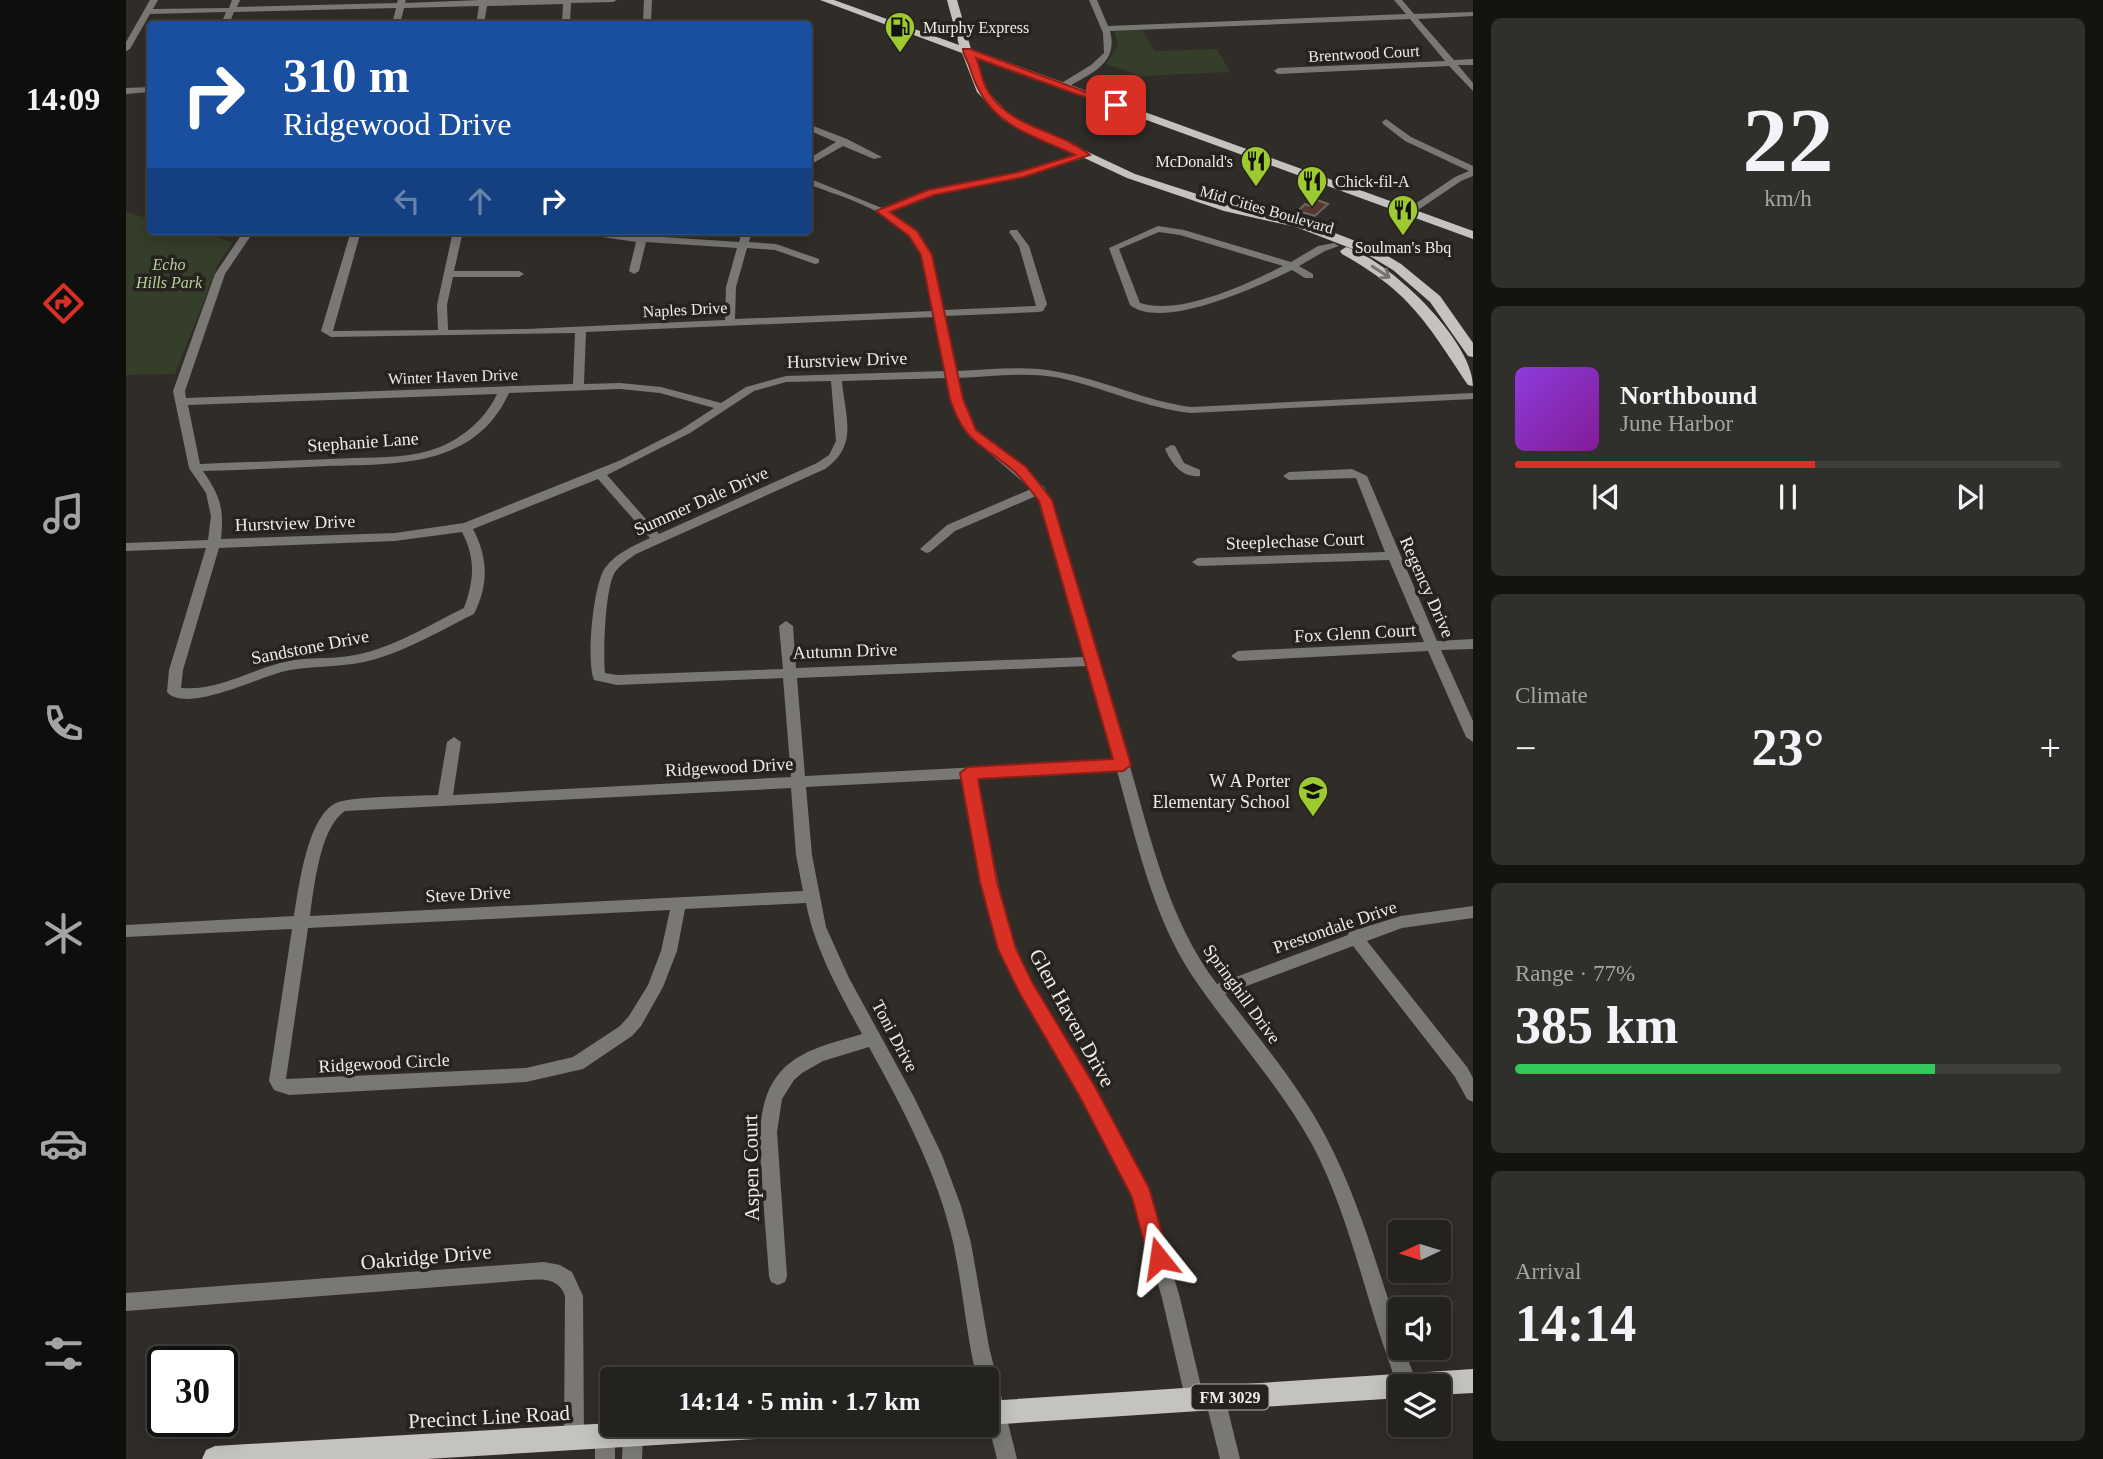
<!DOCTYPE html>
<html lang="en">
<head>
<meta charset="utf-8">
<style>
	:root { --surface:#24221e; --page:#302f2b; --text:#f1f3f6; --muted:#a3a4a4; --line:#413f3c; --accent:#d93025 }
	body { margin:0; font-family:Georgia,serif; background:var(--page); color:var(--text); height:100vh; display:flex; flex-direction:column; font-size:26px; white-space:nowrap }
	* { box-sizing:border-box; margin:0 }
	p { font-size:23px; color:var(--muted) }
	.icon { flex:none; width:38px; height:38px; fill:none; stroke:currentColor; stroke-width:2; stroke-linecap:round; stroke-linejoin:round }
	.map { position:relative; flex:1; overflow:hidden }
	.drawer { display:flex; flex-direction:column; gap:18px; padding:18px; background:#141310; width:630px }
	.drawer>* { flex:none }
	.hud { position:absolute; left:21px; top:21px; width:665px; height:214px; border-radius:7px; box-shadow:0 4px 18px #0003,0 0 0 2px var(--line); background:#1a4fa0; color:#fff; overflow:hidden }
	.needle { width:46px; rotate:266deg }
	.buttons { position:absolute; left:1262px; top:1220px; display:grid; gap:14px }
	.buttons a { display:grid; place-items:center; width:63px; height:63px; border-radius:7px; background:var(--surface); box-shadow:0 4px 18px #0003,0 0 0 2px var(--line); font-size:35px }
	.speed { position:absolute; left:21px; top:1346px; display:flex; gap:14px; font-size:35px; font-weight:700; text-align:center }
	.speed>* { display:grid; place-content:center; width:91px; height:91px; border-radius:50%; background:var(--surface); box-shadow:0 4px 18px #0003,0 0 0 2px var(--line); line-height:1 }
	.speed .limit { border:4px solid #111; border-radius:10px; background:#fff; color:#111 }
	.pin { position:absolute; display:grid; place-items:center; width:60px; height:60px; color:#fff; margin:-30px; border-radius:14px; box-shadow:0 4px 10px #0006 }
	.me { position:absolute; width:77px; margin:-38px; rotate:345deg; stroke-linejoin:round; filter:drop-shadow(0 0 5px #0008) }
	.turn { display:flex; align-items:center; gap:24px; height:147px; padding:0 21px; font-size:32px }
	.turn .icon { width:91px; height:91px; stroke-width:2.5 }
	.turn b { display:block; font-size:49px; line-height:60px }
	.lanes { display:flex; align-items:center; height:66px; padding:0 21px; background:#0003; justify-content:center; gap:35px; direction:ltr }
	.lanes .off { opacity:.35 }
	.big { font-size:52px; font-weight:700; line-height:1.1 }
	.drawer .tile { flex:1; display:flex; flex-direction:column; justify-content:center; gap:10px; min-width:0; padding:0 24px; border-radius:10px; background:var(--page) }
	.drawer .dial { align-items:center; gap:0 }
	.dial b { font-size:91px; line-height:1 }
	.song { display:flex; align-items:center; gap:21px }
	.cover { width:84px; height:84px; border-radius:10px; background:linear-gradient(135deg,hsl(270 70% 55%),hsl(290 70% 35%)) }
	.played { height:7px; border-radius:4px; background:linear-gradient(90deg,var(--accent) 55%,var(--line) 55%) }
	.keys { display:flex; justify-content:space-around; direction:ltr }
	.heat { display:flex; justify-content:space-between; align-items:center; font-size:38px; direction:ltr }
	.charge { height:10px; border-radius:5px; background:linear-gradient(90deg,#34c759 77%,var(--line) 0) }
	.trip { position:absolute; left:474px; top:1367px; width:399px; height:70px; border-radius:7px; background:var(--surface); box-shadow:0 4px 18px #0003,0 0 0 2px var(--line); font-weight:700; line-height:70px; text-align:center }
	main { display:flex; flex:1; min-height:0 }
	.menu { display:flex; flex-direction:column; width:126px; justify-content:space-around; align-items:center; background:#0e0e0c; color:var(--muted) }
	.menu .icon { width:49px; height:49px }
	.menu .current { color:var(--accent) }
	.menu b { font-size:32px; color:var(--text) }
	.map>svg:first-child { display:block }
</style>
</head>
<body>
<main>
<nav class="menu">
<b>14:09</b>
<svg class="icon current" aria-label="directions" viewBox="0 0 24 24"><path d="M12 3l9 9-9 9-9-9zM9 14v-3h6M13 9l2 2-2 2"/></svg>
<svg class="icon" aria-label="music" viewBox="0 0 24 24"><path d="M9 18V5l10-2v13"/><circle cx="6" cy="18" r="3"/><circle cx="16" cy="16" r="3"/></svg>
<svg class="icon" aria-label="phone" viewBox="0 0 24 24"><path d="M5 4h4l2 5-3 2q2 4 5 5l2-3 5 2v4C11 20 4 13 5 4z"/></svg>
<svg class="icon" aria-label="climate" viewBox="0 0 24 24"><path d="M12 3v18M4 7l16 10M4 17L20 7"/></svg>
<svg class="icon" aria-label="car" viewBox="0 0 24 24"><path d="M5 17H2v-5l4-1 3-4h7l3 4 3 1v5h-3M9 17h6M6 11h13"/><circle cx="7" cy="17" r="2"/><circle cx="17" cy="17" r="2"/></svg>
<svg class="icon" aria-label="filters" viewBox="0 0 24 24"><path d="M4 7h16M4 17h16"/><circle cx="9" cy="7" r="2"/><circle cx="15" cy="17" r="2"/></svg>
</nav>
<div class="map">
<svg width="1347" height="1459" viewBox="0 0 1347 1459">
	<rect width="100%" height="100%" fill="#302d28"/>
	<g fill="#343e28">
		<path d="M1016,30L1028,51L1091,49L1104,72L1015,76L980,64L992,45L988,31Z"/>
		<path d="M0,212L24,219V231H67L107,242L93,262L49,374L0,375Z"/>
	</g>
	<path fill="#573831" stroke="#6e6665" stroke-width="2" d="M1191,200L1202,204L1189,216L1172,211L1179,204L1184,206Z"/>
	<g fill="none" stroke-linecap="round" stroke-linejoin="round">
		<g fill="#797875" fill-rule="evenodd">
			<path d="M24,0H32L27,9L103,8L106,0H114L111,7L271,3L272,0H280L279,3L354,0H491L487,2L445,3L444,24H436L437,4L361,6L358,24H350L353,6L278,8L274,24H266L270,8L108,12L103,24H95L100,12L24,14L4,49L0,51V42Z"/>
			<path d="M518,0H526L525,24H517Z"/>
			<path d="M963,0H971L982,26L1280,14L1268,0H1276L1288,14L1347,12V16L1292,19L1328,60L1347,59V65H1332L1347,83V91L1323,66L1152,74L1148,71L1152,68L1319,61L1284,19L984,31C993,64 964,74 940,88H934V84L965,65L978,53L977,33Z"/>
			<path d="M24,87V92L0,94V88Z"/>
			<path d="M1260,119L1285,137L1347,166V176L1335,181L1286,214H1280V210L1329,177L1343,171L1279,141L1257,124L1256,122Z"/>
			<path d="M682,124L721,139L756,157L748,159L717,146L682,166V159L710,142L682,130Z"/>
			<path d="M958,152L963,155L961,157L894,178L807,194L763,212C804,237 809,265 818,310L910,306L893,246L883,232L885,230H891L903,246L921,304L917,311L913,312L819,316L830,371C864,370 900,365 933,372C978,380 1019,401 1065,407L1347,393V399L1065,413C1019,408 979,388 934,378C901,371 865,377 831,378L836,399L848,428L918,487L930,512C954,596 979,679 1003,763C1025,838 1042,920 1091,984L1222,935L1223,932L1275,916L1347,906V918L1276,928L1241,941L1341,1067L1347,1078V1102L1341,1099L1329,1077L1227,946L1099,994C1135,1041 1174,1087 1201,1139C1233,1200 1252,1270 1274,1335V1348H1278L1291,1384L1290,1386H1274V1391C1242,1313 1226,1220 1187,1146C1153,1084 1104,1032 1065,974C1026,914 1010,839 991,771L850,778L882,928L906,983L967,1086L1024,1195L1054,1298L1078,1399L1075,1406L1068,1409L1061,1406L1036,1298L1007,1197L955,1096L893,991L866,928L836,779L680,787L686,855L700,927L723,978L788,1097L816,1155L835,1206L845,1243L863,1347L891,1459H871L861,1419V1379H851C840,1334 837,1288 827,1242C811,1172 777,1109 743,1047L697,1061L676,1073L668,1080L656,1099L651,1132L661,1276L659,1282L652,1285L645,1282L643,1276C641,1249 639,1222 637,1196C635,1154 625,1101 658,1068C679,1048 710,1042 736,1034C714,993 689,950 680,903L559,909L551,951L537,987L515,1026L506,1036L457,1069L400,1082L163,1095L148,1090L143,1081L166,929L0,937V925L168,916C173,887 181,817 210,803C224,796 293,796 312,795L321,742L328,737L335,742L327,795L665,777L657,678L491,685L468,680C460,662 467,585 479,568C490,553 507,546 524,538L472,479L347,529C362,558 363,584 348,614C315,630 284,649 250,659C221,668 193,665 164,670C138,674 61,715 41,692L43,670L80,548L0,551V543L82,540L85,516L80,493L63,468L47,391L89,274L118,231H128L99,274L59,391L60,398L447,384L449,333L205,337L195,331L225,231H235L207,331L312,330L311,305L327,231H337L328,271H393L398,274L393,277H327L321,305L322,330L400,329L599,320L600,287L611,248L520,242L513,271L508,274L503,271L510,242L456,234L451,231H473L512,236L513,231H523L522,236L613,242L616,231H626L623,242L650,244L693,259V263L689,264L649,250L621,248L610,287L609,319L807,311C804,291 802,270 793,252C775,212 720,199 682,184V178L756,208L802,190L892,173ZM809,317L819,371L660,376L620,387L595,403L535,387L494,383L458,384L460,332ZM820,378L829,413L840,433L905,489L821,525L794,549L800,553L804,552L829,531L910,496L918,512L959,657L670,668L667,626L660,621L653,626L657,669L491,675L479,673C477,653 479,588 489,572C494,565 503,559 510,554L699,469C733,445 719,417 716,381ZM705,381L710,441L703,455L691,463L533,534L481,475L564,433L628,391L660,382ZM494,389L534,393L588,408L556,429L495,460L338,523L269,533L95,539C98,509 95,497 77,471C118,470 159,468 201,466C270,464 349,468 383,393ZM371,394C360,418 338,437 314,447C287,458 257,457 229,458C177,460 126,462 74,464L62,405ZM336,532C350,559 348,580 338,608C303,625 267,648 229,655C204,660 178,656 154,663C121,672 90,691 55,688L57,670L93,548L269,541ZM961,666L988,760L679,776L671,678ZM665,788L670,855L677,891L184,916C188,887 194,827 219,811ZM544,910L535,951L522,985L503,1016L494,1026L447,1057L400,1068L160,1079L182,928Z"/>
			<path d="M1032,226L1058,230L1165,262L1192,246L1208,243L1213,246L1199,251L1173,266L1187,274V278H1179L1166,270C1133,286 1036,331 1004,305L983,248ZM1033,232L1054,235L1157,266C1121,284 1054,316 1014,303L993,249Z"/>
			<path d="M1045,445L1049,446L1058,463L1074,470V476C1056,478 1046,464 1039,449Z"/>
			<path d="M1226,469L1241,476L1311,641L1347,639V649L1315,650L1347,721V742L1340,737L1302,651L1112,661L1105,656L1112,651L1298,642L1263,560L1072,566L1066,562L1072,558L1259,552L1230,478L1163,480L1157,476L1163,472Z"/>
			<path d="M418,1262L434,1265L446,1272L457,1296L458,1438L455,1445L448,1448L441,1445L438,1438L439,1296C432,1274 408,1280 389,1281L0,1311V1293Z"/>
			<path d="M1089,1388L1096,1391L1099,1398L1114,1459H1094L1079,1398L1082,1391Z"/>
			<path d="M507,1426L514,1429L517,1436L516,1459H496L497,1436L500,1429Z"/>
			<path d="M479,1427L486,1430L489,1437V1459H469V1437L472,1430Z"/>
		</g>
		<g fill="#c5c3bd" fill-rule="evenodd">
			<path d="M694,0H708L833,45L821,0H831L845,49L1347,231V239L850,58L861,91L885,116L1009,174L1105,205L1178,221L1250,249L1275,264L1314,296L1347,343V357L1342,356L1304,302L1267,270L1242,255L1170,227L1098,211L1001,178L877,120L851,92L836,53Z"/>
			<path d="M1220,247C1263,260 1347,341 1347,386L1342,385C1300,322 1284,292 1216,254L1214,251Z"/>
			<path d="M1347,1369V1393L1312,1395V1386H1274V1398L861,1425L859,1424L861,1401Z"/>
			<path d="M486,1423L693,1424L690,1433L681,1436L301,1459H76L80,1450L89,1446Z"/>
		</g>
	</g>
	<defs><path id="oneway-shaft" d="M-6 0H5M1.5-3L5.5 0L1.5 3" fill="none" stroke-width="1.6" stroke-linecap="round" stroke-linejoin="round" transform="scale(1.75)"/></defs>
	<use stroke="#76736e" href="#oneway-shaft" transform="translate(1255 272) rotate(33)"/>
	<path fill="#d93025" stroke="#8d1f18" stroke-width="2" d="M837,49H844L995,105L986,107L850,58C855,69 856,83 863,93C887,129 933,130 964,155L898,177L808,195L764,212L791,231L806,255L837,399L850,430L900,467L926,500L1005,765L997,771L852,779L871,882L890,949L906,982L968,1085L1023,1188L1043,1258L1040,1265L1033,1268L1025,1265L1022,1258L1006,1197L954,1097L893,992L872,949L854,882L834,773L842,767L987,759L913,501C905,491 897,479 888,471C855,443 839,444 824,399L795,255L783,236L750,211L802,190L893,172L949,155C900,132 861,125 844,68C842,61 837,55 837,49Z"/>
	<defs>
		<g id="fuel-pin" transform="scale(1.575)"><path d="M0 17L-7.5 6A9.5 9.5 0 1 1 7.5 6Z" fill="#9dca30" stroke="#26231e"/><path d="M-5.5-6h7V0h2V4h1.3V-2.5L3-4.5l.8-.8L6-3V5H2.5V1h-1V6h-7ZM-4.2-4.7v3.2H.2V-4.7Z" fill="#111"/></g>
		<g id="restaurant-pin" transform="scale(1.575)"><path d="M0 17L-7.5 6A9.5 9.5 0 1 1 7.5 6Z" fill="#9dca30" stroke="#26231e"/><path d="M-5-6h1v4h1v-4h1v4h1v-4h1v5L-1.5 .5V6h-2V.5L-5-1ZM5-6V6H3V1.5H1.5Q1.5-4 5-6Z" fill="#111"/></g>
		<g id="school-pin" transform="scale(1.575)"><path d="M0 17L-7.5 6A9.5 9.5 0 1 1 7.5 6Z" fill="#9dca30" stroke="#26231e"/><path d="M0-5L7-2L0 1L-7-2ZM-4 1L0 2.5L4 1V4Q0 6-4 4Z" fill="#111"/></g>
	</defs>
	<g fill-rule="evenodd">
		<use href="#fuel-pin" x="774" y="27"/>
		<use href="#restaurant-pin" x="1130" y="161"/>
		<use href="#restaurant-pin" x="1186" y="181"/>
		<use href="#restaurant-pin" x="1277" y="210"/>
		<use href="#school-pin" x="1187" y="791"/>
	</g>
	<g text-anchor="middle" stroke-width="7" stroke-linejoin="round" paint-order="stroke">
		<g font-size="16" fill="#eeece9" stroke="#26231e" text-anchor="start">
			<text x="797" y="33">Murphy Express</text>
			<text x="1107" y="167" text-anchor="end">McDonald's</text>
			<text x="1209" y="187">Chick-fil-A</text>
			<text x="1277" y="253" text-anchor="middle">Soulman's Bbq</text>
		</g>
		<g font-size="16" fill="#eeece9" stroke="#26231e">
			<text transform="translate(1238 53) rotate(-3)" y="6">Brentwood Court</text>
			<text transform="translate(1141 209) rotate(16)" y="6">Mid Cities Boulevard</text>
			<text transform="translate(559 309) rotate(-3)" y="6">Naples Drive</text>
			<text transform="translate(327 376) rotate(-2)" y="6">Winter Haven Drive</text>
		</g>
		<g font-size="16" font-style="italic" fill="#b7cf9a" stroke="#26231e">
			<text x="43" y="270">Echo<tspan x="43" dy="18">Hills Park</tspan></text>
		</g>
		<rect fill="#26231e" stroke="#b2b0ac" stroke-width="2" x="1065.5" y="1384.5" width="77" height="25" rx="5"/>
		<g font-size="16" font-weight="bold" fill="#eeece9">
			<text x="1104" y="1403">FM 3029</text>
		</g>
		<g font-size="18" fill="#eeece9" stroke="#26231e">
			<text transform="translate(721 360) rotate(-2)" y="6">Hurstview Drive</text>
			<text transform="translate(237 442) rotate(-4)" y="6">Stephanie Lane</text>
			<text transform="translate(575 501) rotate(-24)" y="6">Summer Dale Drive</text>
			<text transform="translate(169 523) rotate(-2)" y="6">Hurstview Drive</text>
			<text transform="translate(1169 541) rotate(-2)" y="6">Steeplechase Court</text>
			<text transform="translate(1301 587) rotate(66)" y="6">Regency Drive</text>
			<text transform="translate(1229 633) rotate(-3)" y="6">Fox Glenn Court</text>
			<text transform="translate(184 647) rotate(-11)" y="6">Sandstone Drive</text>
			<text transform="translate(719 651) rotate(-2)" y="6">Autumn Drive</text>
			<text transform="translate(603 767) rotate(-3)" y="6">Ridgewood Drive</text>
			<text transform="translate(342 894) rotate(-3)" y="6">Steve Drive</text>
			<text transform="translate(1209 927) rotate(-19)" y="6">Prestondale Drive</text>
			<text transform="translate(1116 994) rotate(54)" y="6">Springhill Drive</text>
			<text transform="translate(769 1036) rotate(62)" y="6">Toni Drive</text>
			<text transform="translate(258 1063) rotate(-3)" y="6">Ridgewood Circle</text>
		</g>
		<g font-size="18" fill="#eeece9" stroke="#26231e" text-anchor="end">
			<text x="1164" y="787">W A Porter<tspan x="1164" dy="21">Elementary School</tspan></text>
		</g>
		<g font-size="21" fill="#eeece9" stroke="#26231e">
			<text transform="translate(946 1018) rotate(61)" y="7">Glen Haven Drive</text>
			<text transform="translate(625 1168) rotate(-91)" y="7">Aspen Court</text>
			<text transform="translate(300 1257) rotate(-5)" y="7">Oakridge Drive</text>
			<text transform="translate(363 1417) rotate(-3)" y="7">Precinct Line Road</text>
		</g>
	</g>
</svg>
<div class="buttons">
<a><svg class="needle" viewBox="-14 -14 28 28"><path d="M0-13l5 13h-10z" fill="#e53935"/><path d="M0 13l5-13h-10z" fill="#a3a4a4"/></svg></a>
<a><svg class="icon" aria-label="sound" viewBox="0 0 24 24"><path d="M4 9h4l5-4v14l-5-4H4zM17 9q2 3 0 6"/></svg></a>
<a><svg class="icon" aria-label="layers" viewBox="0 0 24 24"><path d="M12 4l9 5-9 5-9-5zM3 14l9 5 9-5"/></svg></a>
</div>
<div class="speed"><div class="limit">30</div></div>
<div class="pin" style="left:990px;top:105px;background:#d93025"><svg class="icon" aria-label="arrive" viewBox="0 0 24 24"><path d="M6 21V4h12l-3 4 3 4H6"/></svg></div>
<svg class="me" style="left:1033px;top:1258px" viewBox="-20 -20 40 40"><path d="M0-17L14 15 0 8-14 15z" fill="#d93025" stroke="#fff" stroke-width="4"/></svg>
<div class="trip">14:14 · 5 min · 1.7 km</div>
<div class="hud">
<div class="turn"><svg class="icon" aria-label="right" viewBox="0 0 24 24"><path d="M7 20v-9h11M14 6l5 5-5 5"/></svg><div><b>310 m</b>Ridgewood Drive</div></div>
<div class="lanes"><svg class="icon off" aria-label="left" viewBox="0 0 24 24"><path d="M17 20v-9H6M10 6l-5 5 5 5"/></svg><svg class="icon off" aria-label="ahead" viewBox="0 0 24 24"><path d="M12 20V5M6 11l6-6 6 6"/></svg><svg class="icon" aria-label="right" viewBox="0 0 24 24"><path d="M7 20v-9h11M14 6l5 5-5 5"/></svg></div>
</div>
</div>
<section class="drawer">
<div class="tile dial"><b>22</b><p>km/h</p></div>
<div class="tile">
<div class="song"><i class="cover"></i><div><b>Northbound</b><p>June Harbor</p></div></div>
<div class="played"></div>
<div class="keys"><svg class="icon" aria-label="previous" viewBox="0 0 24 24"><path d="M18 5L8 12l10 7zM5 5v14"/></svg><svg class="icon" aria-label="pause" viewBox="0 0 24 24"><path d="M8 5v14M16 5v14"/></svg><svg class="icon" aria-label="next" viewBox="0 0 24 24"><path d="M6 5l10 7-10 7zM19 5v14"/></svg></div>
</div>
<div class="tile"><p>Climate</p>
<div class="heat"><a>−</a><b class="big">23°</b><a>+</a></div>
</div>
<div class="tile"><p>Range · 77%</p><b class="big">385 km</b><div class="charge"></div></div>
<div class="tile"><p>Arrival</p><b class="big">14:14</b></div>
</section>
</main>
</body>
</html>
